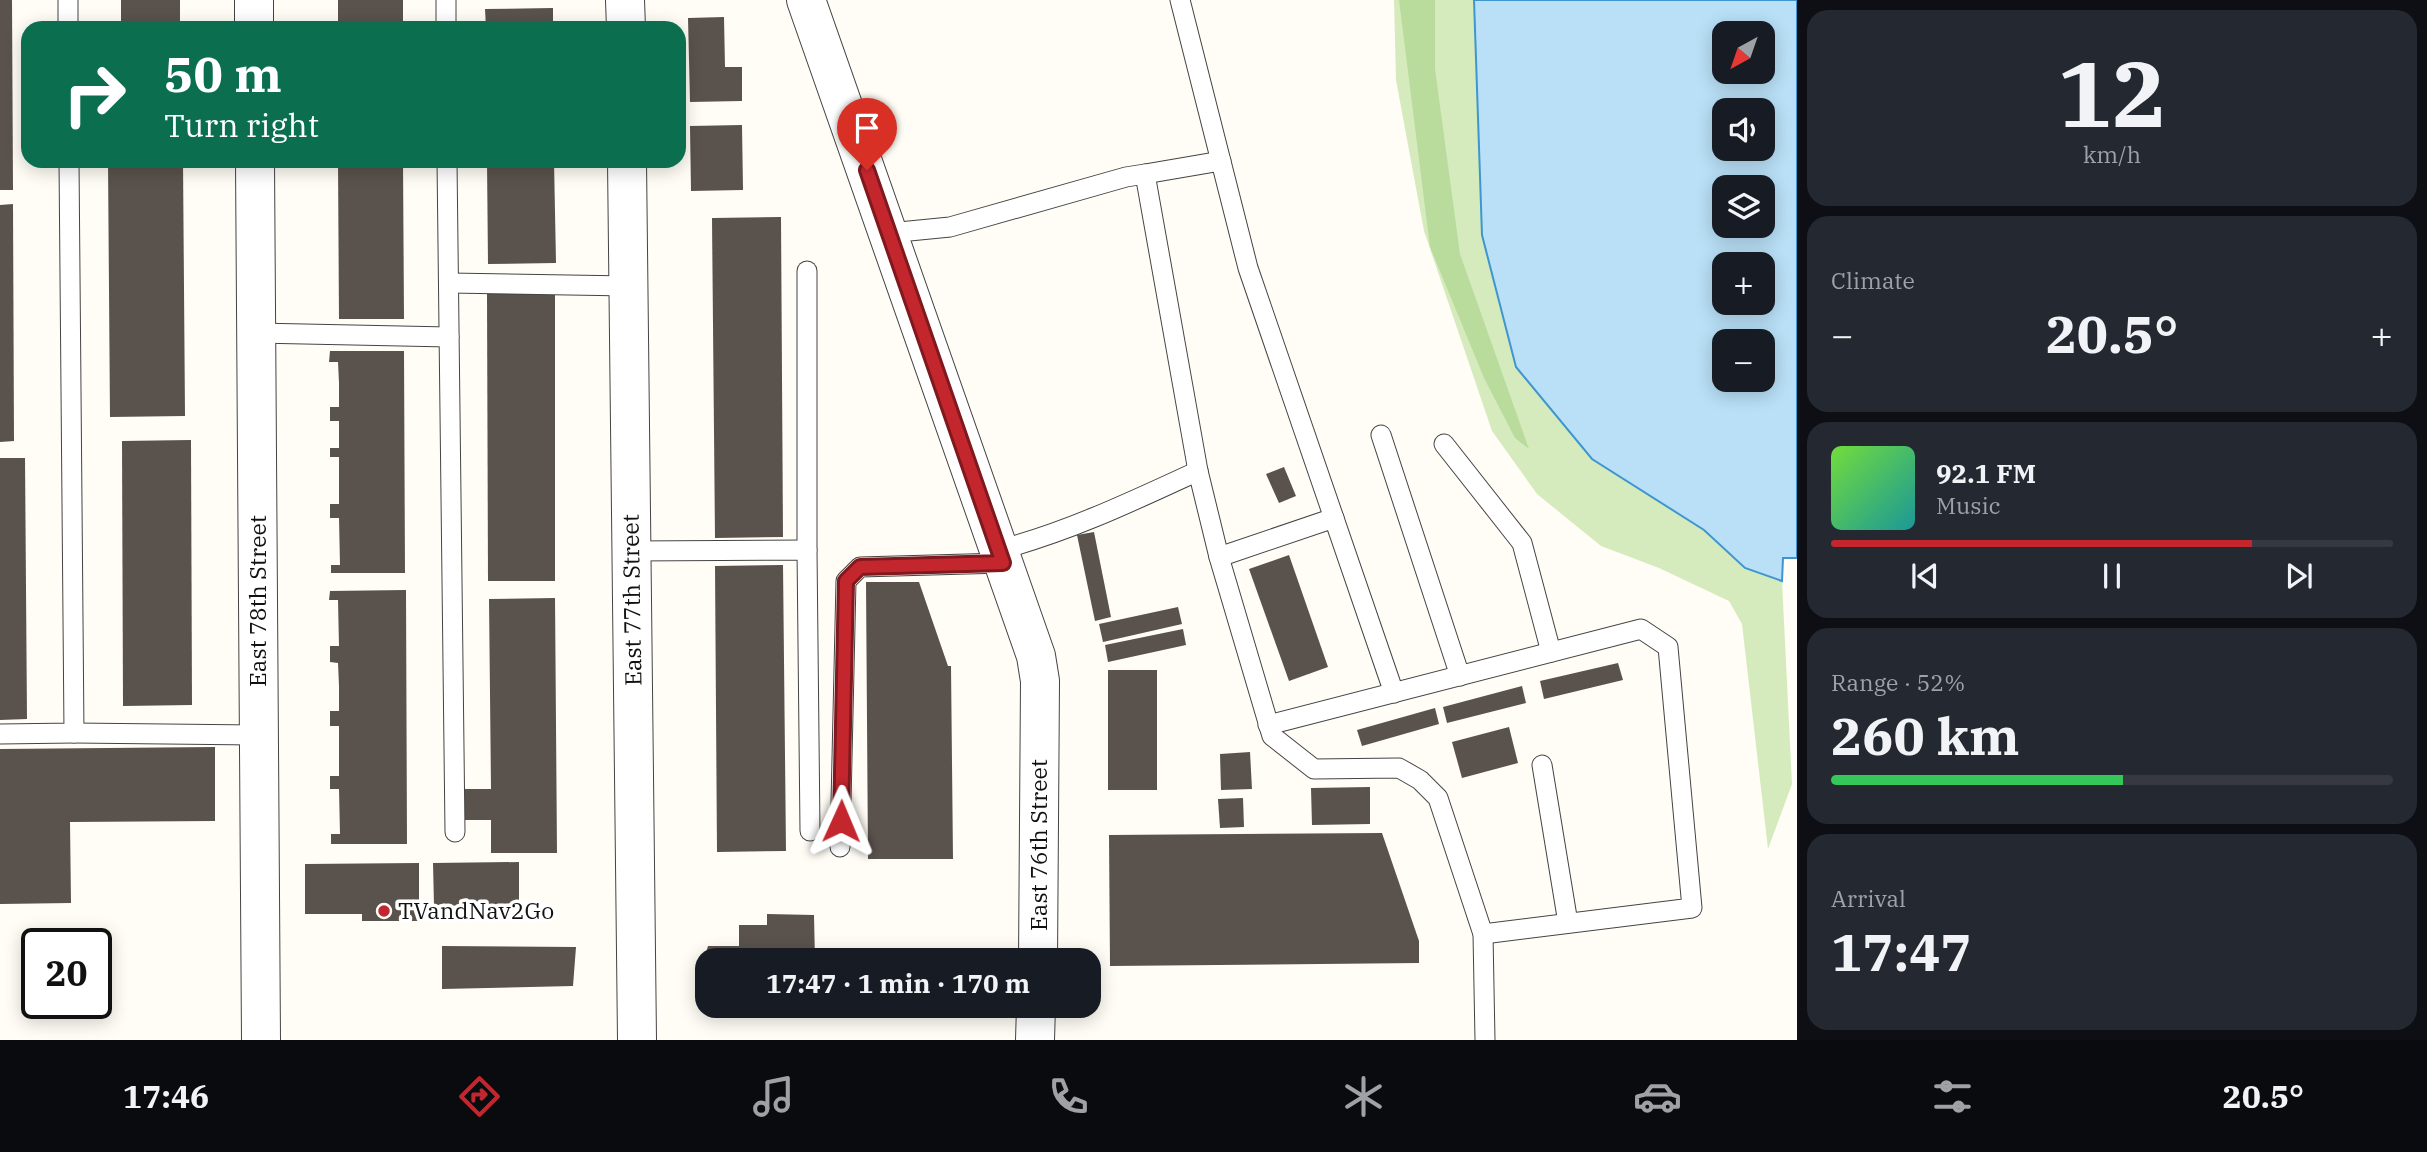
<!DOCTYPE html>
<html lang="en">
<head>
<meta charset="utf-8">
<style>
	:root { --surface:#171b24; --page:#242831; --text:#f1f3f6; --muted:#9ea1a6; --line:#363941; --accent:#c4262e }
	body { margin:0; font-family:"IBM Plex Serif",serif; background:var(--page); color:var(--text); height:100vh; display:flex; flex-direction:column; font-size:26px; white-space:nowrap }
	* { box-sizing:border-box; margin:0 }
	p { font-size:23px; color:var(--muted) }
	.icon { flex:none; width:38px; height:38px; fill:none; stroke:currentColor; stroke-width:2; stroke-linecap:round; stroke-linejoin:round }
	.map { position:relative; flex:1; overflow:hidden }
	.side { display:flex; flex-direction:column; gap:10px; padding:10px; background:#0d0f14; width:630px }
	.side>* { flex:none }
	.banner { position:absolute; left:21px; top:21px; width:665px; height:147px; border-radius:21px; box-shadow:0 4px 18px #0003; background:#0b6e4f; color:#fff; overflow:hidden }
	.needle { width:46px; rotate:220deg }
	.controls { position:absolute; left:1712px; top:21px; display:grid; gap:14px }
	.controls a { display:grid; place-items:center; width:63px; height:63px; border-radius:14px; background:var(--surface); box-shadow:0 4px 18px #0003; font-size:35px }
	.speed { position:absolute; left:21px; top:928px; display:flex; gap:14px; font-size:35px; font-weight:700; text-align:center }
	.speed>* { display:grid; place-content:center; width:91px; height:91px; border-radius:50%; background:var(--surface); box-shadow:0 4px 18px #0003; line-height:1 }
	.speed .limit { border:4px solid #111; border-radius:10px; background:#fff; color:#111 }
	.pin { position:absolute; display:grid; place-items:center; width:60px; height:60px; color:#fff; margin:-72px -30px; border-radius:50% 50% 50% 0; rotate:-45deg; box-shadow:0 0 7px #0007 }
	.pin .icon { rotate:45deg }
	.me { position:absolute; width:77px; margin:-38px; rotate:1deg; stroke-linejoin:round; filter:drop-shadow(0 0 5px #0008) }
	.turn { display:flex; align-items:center; gap:24px; height:147px; padding:0 28px; font-size:32px }
	.turn .icon { width:91px; height:91px; stroke-width:2.5 }
	.turn b { display:block; font-size:49px; line-height:60px }
	.big { font-size:52px; font-weight:700; line-height:1.1 }
	.side .card { flex:1; display:flex; flex-direction:column; justify-content:center; gap:10px; min-width:0; padding:0 24px; border-radius:21px; background:var(--page) }
	.side .dial { align-items:center; gap:0 }
	.dial b { font-size:91px; line-height:1 }
	.song { display:flex; align-items:center; gap:21px }
	.cover { width:84px; height:84px; border-radius:10px; background:linear-gradient(135deg,hsl(100 70% 55%),hsl(180 70% 35%)) }
	.played { height:7px; border-radius:4px; background:linear-gradient(90deg,var(--accent) 75%,var(--line) 75%) }
	.keys { display:flex; justify-content:space-around; direction:ltr }
	.heat { display:flex; justify-content:space-between; align-items:center; font-size:38px; direction:ltr }
	.charge { height:10px; border-radius:5px; background:linear-gradient(90deg,#34c759 52%,var(--line) 0) }
	.trip { position:absolute; left:695px; top:948px; width:406px; height:70px; border-radius:21px; background:var(--surface); box-shadow:0 4px 18px #0003; font-weight:700; line-height:70px; text-align:center }
	.tabs { display:flex; height:112px; justify-content:space-around; align-items:center; background:#090b0e; color:var(--muted) }
	.tabs .icon { width:49px; height:49px }
	.tabs .active { color:var(--accent) }
	.tabs b { font-size:32px; color:var(--text) }
	main { display:flex; flex:1; min-height:0 }
	.map>svg:first-child { display:block }
</style>
</head>
<body>
<main>
<div class="map">
<svg width="1797" height="1040" viewBox="0 0 1797 1040">
	<rect width="100%" height="100%" fill="#fffdf5"/>
	<path fill="#d5ebbd" d="M1394,0H1474L1482,235L1592,459L1704,530L1745,568L1782,581L1792,784L1768,849L1742,624L1729,601L1659,568L1601,546L1537,494L1492,431L1424,231L1396,80Z"/>
	<path fill="#b9dc9c" d="M1399,0H1435V69L1460,254L1529,449L1515,438L1484,378L1430,247Z"/>
	<path fill="#b9e0f7" stroke="#3f96cf" stroke-width="2" fill-rule="evenodd" d="M1474,0H1797V558H1783L1782,581L1745,568L1704,530L1592,459L1516,367L1482,235ZM1724,33H1762V72H1724ZM1724,110H1762V149H1724ZM1724,187H1762V226H1724ZM1724,264H1762V303H1724ZM1724,341H1762V380H1724Z"/>
	<g fill="#5a524d">
		<path d="M0,0H12L13,190H0Z"/>
		<rect x="121" y="0" width="59" height="28"/>
		<rect x="338" y="0" width="65" height="28"/>
		<path d="M553,8V28H486L485,9Z"/>
		<path d="M724,17L725,67H742V101L690,102L688,18Z"/>
		<path d="M742,125L743,190L691,191L690,126Z"/>
		<path d="M108,161H183L185,416L110,417Z"/>
		<path d="M338,161H403L404,319H339Z"/>
		<path d="M487,161H554L556,263L488,264Z"/>
		<path d="M13,204L14,441L0,442V205Z"/>
		<path d="M781,217L783,537L715,538L712,218Z"/>
		<path d="M487,294H555V581H488Z"/>
		<path d="M330,351H404L405,573H331V565H340L339,518H330V504H339V457H330V448H339V421H330V407H339V383L338,362H329Z"/>
		<path d="M191,440L192,705L123,706L122,441Z"/>
		<path d="M0,458H25L27,719L0,720Z"/>
		<path d="M1284,467L1296,496L1279,503L1266,474Z"/>
		<path d="M1094,532L1111,617L1095,621L1077,535Z"/>
		<path d="M1289,555L1328,667L1289,681L1249,569Z"/>
		<path d="M783,565L786,851L717,852L715,566Z"/>
		<path d="M866,582H919L948,666H951L953,859H868Z"/>
		<path d="M406,590L407,844H331V834H340L339,789H330V776H339V726H330V711H339V686L338,663L330,662V646H339L338,600H329L330,591Z"/>
		<path d="M555,598L557,853H491V820H465V789H491L489,599Z"/>
		<path d="M1178,607L1182,624L1103,642L1099,624Z"/>
		<path d="M1183,629L1186,645L1108,662L1105,645Z"/>
		<path d="M1618,663L1623,680L1544,699L1540,681Z"/>
		<rect x="1108" y="670" width="49" height="120"/>
		<path d="M1522,686L1526,703L1447,723L1443,707Z"/>
		<path d="M1435,708L1439,724L1362,746L1357,730Z"/>
		<path d="M1509,727L1518,763L1462,778L1452,742Z"/>
		<path d="M215,747V821L70,822L71,903L0,904V749Z"/>
		<path d="M1250,752L1252,789L1221,790L1220,754Z"/>
		<path d="M1370,787V824L1312,825L1311,788Z"/>
		<path d="M1243,798L1244,827L1220,828L1218,799Z"/>
		<path d="M1382,833L1419,941V963L1110,966L1109,835Z"/>
		<path d="M519,862V905L434,906L433,863Z"/>
		<path d="M419,863V921H362V914H305V864Z"/>
		<path d="M767,914L814,915L815,961H713V956H705L708,946H739V925H767Z"/>
		<path d="M442,946L576,947L573,986L442,989Z"/>
	</g>
	<g fill="none" stroke-linecap="round" stroke-linejoin="round">
		<g stroke="#444" stroke-width="21">
			<g id="lane">
				<path d="M68,0V28"/>
				<path d="M446,0V28"/>
				<path d="M1180,0L1248,268L1394,693"/>
				<path d="M447,161L455,832"/>
				<path d="M1145,174L1221,161"/>
				<path d="M889,233L950,227L1126,177L1145,174L1198,471L1219,557L1272,736L1314,769L1399,768L1420,780L1438,798L1483,934L1485,1040"/>
				<path d="M449,283L629,286"/>
				<path d="M256,333L449,337"/>
				<path d="M1381,435L1460,676"/>
				<path d="M1444,444L1522,543L1551,652"/>
				<path d="M807,550V271"/>
				<path d="M999,550C1068,532 1133,501 1198,471"/>
				<path d="M632,551L807,550L810,831"/>
				<path d="M1219,557L1334,518"/>
				<path d="M1268,725L1641,629L1668,647L1692,908L1483,934"/>
				<path d="M74,733L259,735"/>
				<path d="M0,734L74,733L69,161"/>
				<path d="M1542,765L1568,923"/>
				<path d="M840,847L846,581L860,567L1003,563"/>
			</g>
		</g>
		<g stroke="#444" stroke-width="40">
			<g id="street">
				<path d="M254,0V28"/>
				<path d="M625,0L626,28"/>
				<path d="M806,0L1036,656L1040,681L1038,961"/>
				<path d="M255,161L261,1040"/>
				<path d="M627,161L637,1040"/>
				<path d="M1035,1040L1036,1006"/>
			</g>
		</g>
		<use href="#lane" stroke="#fff" stroke-width="19"/>
		<use href="#street" stroke="#fff" stroke-width="38"/>
	</g>
	<g fill="none" stroke-linecap="round" stroke-linejoin="round">
		<g stroke="#7f191e" stroke-width="18">
			<path id="route" d="M841,821L846,581L860,567L1003,563L867,170"/>
		</g>
		<use href="#route" stroke="#c4262e" stroke-width="12"/>
	</g>
	<circle fill="#c4262e" stroke="#fff" stroke-width="2.5" cx="384" cy="911" r="7"/>
	<g text-anchor="middle" stroke-width="7" stroke-linejoin="round" paint-order="stroke">
		<g font-size="23" fill="#111" stroke="#fff">
			<text transform="translate(632 600) rotate(-91)" y="8">East 77th Street</text>
			<text transform="translate(258 601) rotate(-90)" y="8">East 78th Street</text>
			<text transform="translate(1039 845) rotate(-90)" y="8">East 76th Street</text>
		</g>
		<g font-size="23" fill="#111" stroke="#fff" text-anchor="start">
			<text x="398" y="919">TVandNav2Go</text>
		</g>
	</g>
</svg>
<div class="controls">
<a><svg class="needle" viewBox="-14 -14 28 28"><path d="M0-13l5 13h-10z" fill="#e53935"/><path d="M0 13l5-13h-10z" fill="#9ea1a6"/></svg></a>
<a><svg class="icon" aria-label="sound" viewBox="0 0 24 24"><path d="M4 9h4l5-4v14l-5-4H4zM17 9q2 3 0 6"/></svg></a>
<a><svg class="icon" aria-label="layers" viewBox="0 0 24 24"><path d="M12 4l9 5-9 5-9-5zM3 14l9 5 9-5"/></svg></a>
<a>+</a>
<a>−</a>
</div>
<div class="speed"><div class="limit">20</div></div>
<div class="pin" style="left:867px;top:170px;background:#d93025"><svg class="icon" aria-label="arrive" viewBox="0 0 24 24"><path d="M6 21V4h12l-3 4 3 4H6"/></svg></div>
<svg class="me" style="left:841px;top:821px" viewBox="-20 -20 40 40"><path d="M0-17L14 15 0 8-14 15z" fill="#c4262e" stroke="#fff" stroke-width="4"/></svg>
<div class="trip">17:47 · 1 min · 170 m</div>
<div class="banner">
<div class="turn"><svg class="icon" aria-label="right" viewBox="0 0 24 24"><path d="M7 20v-9h11M14 6l5 5-5 5"/></svg><div><b>50 m</b>Turn right</div></div>
</div>
</div>
<section class="side">
<div class="card dial"><b>12</b><p>km/h</p></div>
<div class="card"><p>Climate</p>
<div class="heat"><a>−</a><b class="big">20.5°</b><a>+</a></div>
</div>
<div class="card">
<div class="song"><i class="cover"></i><div><b>92.1 FM</b><p>Music</p></div></div>
<div class="played"></div>
<div class="keys"><svg class="icon" aria-label="previous" viewBox="0 0 24 24"><path d="M18 5L8 12l10 7zM5 5v14"/></svg><svg class="icon" aria-label="pause" viewBox="0 0 24 24"><path d="M8 5v14M16 5v14"/></svg><svg class="icon" aria-label="next" viewBox="0 0 24 24"><path d="M6 5l10 7-10 7zM19 5v14"/></svg></div>
</div>
<div class="card"><p>Range · 52%</p><b class="big">260 km</b><div class="charge"></div></div>
<div class="card"><p>Arrival</p><b class="big">17:47</b></div>
</section>
</main>
<nav class="tabs">
<b>17:46</b>
<svg class="icon active" aria-label="directions" viewBox="0 0 24 24"><path d="M12 3l9 9-9 9-9-9zM9 14v-3h6M13 9l2 2-2 2"/></svg>
<svg class="icon" aria-label="music" viewBox="0 0 24 24"><path d="M9 18V5l10-2v13"/><circle cx="6" cy="18" r="3"/><circle cx="16" cy="16" r="3"/></svg>
<svg class="icon" aria-label="phone" viewBox="0 0 24 24"><path d="M5 4h4l2 5-3 2q2 4 5 5l2-3 5 2v4C11 20 4 13 5 4z"/></svg>
<svg class="icon" aria-label="climate" viewBox="0 0 24 24"><path d="M12 3v18M4 7l16 10M4 17L20 7"/></svg>
<svg class="icon" aria-label="car" viewBox="0 0 24 24"><path d="M5 17H2v-5l4-1 3-4h7l3 4 3 1v5h-3M9 17h6M6 11h13"/><circle cx="7" cy="17" r="2"/><circle cx="17" cy="17" r="2"/></svg>
<svg class="icon" aria-label="filters" viewBox="0 0 24 24"><path d="M4 7h16M4 17h16"/><circle cx="9" cy="7" r="2"/><circle cx="15" cy="17" r="2"/></svg>
<b>20.5°</b>
</nav>
</body>
</html>
